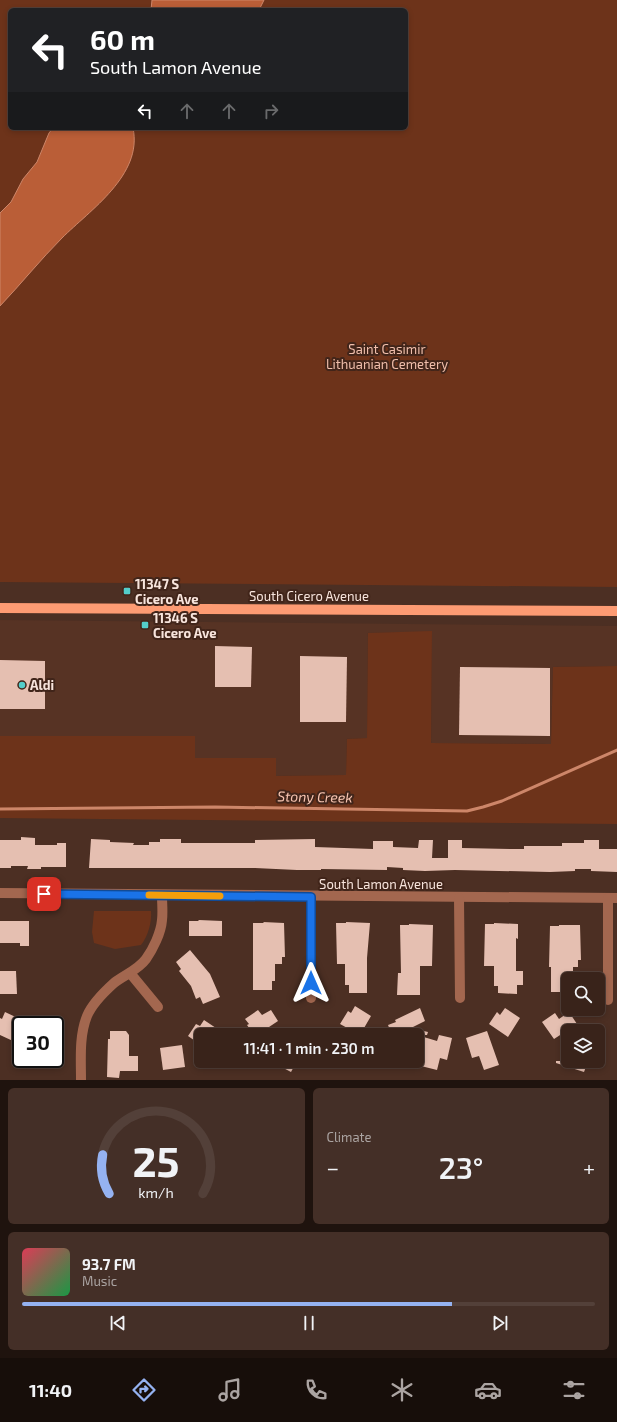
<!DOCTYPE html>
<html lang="en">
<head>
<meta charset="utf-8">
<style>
	:root { --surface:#39231a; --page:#442f27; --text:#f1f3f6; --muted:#aba4a2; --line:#534039; --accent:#95b2f1 }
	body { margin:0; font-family:"Exo 2",sans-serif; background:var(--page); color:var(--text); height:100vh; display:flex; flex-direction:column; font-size:15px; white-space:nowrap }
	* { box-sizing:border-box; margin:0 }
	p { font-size:13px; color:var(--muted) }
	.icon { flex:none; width:22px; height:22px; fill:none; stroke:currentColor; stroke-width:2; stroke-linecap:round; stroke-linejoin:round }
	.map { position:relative; height:1080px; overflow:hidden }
	.panel { display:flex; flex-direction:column; gap:8px; padding:8px; background:#1f130e; flex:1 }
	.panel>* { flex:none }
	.top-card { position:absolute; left:8px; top:8px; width:400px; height:122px; border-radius:6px; box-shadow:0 2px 6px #0003,0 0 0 1px var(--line); background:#202124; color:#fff; overflow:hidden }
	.buttons { position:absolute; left:561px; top:972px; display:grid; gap:8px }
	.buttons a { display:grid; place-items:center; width:44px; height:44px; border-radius:6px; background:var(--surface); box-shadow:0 2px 6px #0003,0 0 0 1px var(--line); font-size:20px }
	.speed { position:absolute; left:12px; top:1016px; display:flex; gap:8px; font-size:20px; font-weight:700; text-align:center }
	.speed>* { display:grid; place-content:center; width:52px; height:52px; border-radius:50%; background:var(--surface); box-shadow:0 2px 6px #0003,0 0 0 1px var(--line); line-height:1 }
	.speed .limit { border:2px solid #111; border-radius:6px; background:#fff; color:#111 }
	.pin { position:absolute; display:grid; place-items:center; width:34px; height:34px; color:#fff; margin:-17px; border-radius:8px; box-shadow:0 2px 6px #0006 }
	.me { position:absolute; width:44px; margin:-22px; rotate:0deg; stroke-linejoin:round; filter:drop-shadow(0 0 3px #0008) }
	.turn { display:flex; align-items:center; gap:14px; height:84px; padding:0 16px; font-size:18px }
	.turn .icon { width:52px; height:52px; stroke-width:2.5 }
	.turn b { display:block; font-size:28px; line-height:34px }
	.lanes { display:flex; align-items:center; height:38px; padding:0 16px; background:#0003; justify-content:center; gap:20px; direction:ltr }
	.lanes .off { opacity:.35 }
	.big { font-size:30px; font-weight:600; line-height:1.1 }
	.panel .tile { flex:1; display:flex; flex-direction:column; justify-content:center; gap:6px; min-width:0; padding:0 14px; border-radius:6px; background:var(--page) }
	.panel .dial { align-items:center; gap:0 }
	.dial svg { height:104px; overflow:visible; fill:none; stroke:var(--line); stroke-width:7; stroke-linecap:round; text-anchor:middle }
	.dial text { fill:var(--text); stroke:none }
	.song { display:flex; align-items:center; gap:12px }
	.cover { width:48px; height:48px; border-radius:6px; background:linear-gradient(135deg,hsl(350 70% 55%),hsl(140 70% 35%)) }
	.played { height:4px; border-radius:2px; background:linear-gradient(90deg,var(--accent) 75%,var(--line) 75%) }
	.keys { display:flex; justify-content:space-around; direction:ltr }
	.heat { display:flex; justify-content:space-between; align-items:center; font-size:22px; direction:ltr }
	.panel .tiles { flex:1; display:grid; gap:8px; grid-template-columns:1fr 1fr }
	.tile:last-child { grid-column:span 2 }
	.trip { position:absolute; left:194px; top:1028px; width:230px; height:40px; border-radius:6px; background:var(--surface); box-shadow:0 2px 6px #0003,0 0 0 1px var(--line); font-weight:600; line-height:40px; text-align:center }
	.dock { display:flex; height:64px; justify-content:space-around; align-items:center; background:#170e0a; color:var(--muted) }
	.dock .icon { width:28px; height:28px }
	.dock .active { color:var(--accent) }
	.dock b { font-size:18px; color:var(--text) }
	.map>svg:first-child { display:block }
</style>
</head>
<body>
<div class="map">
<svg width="617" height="1080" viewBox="0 0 617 1080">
	<rect width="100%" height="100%" fill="#4c2f23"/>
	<path fill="#573324" d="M0,620L617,626V666L553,667L551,744L431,743L432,632L368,633L367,738L347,739L346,775L276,776L275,758H195V736H0Z"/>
	<g fill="#6d331a" fill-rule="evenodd">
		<path d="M0,0H617V587L0,582ZM10,10H406V128H10Z"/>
		<path d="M432,631L431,743L551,744L553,667L617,666V824L0,818V736H195V758H276V776L346,775L347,739L367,738L368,633Z"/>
		<path d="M94,911H151C152,922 148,936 141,945L115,949L94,943L92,932Z"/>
	</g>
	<g fill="#ba5e37" stroke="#cd8669">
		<path d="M152,0H264L259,10H151Z"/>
		<path d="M53,128H133C143,175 90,210 62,238C40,260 21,284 0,306V213L11,202L23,179L37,162L49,133Z"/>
	</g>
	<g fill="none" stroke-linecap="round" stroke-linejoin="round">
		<path stroke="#cd8669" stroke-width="3" d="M0,809L215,807L467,811L483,807L502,801L617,750"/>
	</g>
	<g fill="#e5bfb1">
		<path d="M215,646L252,647L251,687H215Z"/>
		<path d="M300,656L347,657L346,722H300Z"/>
		<path d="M0,660L45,661V709H0Z"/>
		<path d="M460,667L550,668V736L459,735Z"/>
		<path d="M21,837L35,838V845H57V843H66V867H41V869H27L28,866H11V868H0V840H21Z"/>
		<path d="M91,839L110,840V842L134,843L133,845H149V842H160V839H181V843H255V840L315,839V847L373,849V841H393V847L418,848L419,840H433L432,858H448V840H462V848L512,849H524V846H562V843H584V840H599V849H617V872L591,871V869H575V871L550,872L455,870L425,871L403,870V868L387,867V870L321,869V870H297L255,868H89Z"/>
		<path d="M199,920L222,921V936H189V921H198Z"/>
		<path d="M0,921H29V946H20V943H0Z"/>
		<path d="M263,922L284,923L285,957H282V964H275V981H272V990H253V923H264Z"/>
		<path d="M346,922L370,923L367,958V993H349V985H345V964H337L336,923H346Z"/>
		<path d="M494,923L518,924V939L516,938V971H523V985H517V994L498,993V986H494V966H484L485,924H494Z"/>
		<path d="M409,924L433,925L432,966H420V995H397L398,973H401L400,925H409Z"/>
		<path d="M559,925H580L581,960H578V967H573V979H568V992H551V967H549L550,926H559Z"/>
		<path d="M190,950L210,974L220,997L203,1004L200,997L196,999L191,986L179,971L181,969L176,962Z"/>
		<path d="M0,971H16L17,994H0Z"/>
		<path d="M355,1006L371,1016L360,1035L340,1024L348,1011L351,1013Z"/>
		<path d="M420,1008L425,1021L411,1028L428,1032L427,1035H392L388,1025L396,1022L395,1020Z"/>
		<path d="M505,1008L520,1018L508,1037L489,1024L497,1012L500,1015Z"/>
		<path d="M258,1010L262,1015L271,1010L278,1021L257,1035H254L247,1025L249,1024L245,1019Z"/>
		<path d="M5,1012L22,1020L13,1041L0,1035V1018L2,1019Z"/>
		<path d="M569,1012L577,1024L554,1039L542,1022L555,1013L559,1019Z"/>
		<path d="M204,1020L219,1030L215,1035H201V1045L188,1036L196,1024L200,1026Z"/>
		<path d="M110,1031H126L129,1035V1056H138V1071H120L119,1078L107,1077L108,1039H110Z"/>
		<path d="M487,1031L499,1065L484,1070L479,1056L472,1058L466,1038Z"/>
		<path d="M417,1035L437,1041L439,1035L452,1038L447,1060L440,1058L437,1070L417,1065Z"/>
		<path d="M182,1045L185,1067L163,1070L160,1048Z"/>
		<path d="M270,1061H297L291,1072Z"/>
		<path d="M556,1061H588L584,1072L556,1063Z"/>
	</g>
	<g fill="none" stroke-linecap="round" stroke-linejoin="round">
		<g stroke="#a3674f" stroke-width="10">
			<path d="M0,893L617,898"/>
			<path d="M459,898L460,998"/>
			<path d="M130,973L158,1007"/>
			<path d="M311,998V897"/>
			<path d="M608,1000V898"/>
			<path d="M81,1080C81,1059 79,1036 87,1016C92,1004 104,992 114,983C124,975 138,970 146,959C153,949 161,933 162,920C163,912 162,904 162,895"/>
		</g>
		<path stroke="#fd9b73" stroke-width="10" d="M0,608L617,611"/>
	</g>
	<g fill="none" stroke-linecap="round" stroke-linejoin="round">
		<g stroke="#114b97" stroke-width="10">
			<path id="route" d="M44,894L311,897V983"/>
		</g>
		<use href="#route" stroke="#1a73e8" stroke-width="7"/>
		<path stroke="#f59e0b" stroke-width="7" d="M149,895L220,896"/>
	</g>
	<g fill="#53cdca" stroke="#41251a" stroke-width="1.5">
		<rect x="123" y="587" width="8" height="8" rx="2"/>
		<rect x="141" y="621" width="8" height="8" rx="2"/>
		<circle cx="22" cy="685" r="4"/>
	</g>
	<g text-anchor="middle" stroke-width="4" stroke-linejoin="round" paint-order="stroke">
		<g font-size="13" fill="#f0beab" stroke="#41251a">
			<text x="387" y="354">Saint Casimir<tspan x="387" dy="15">Lithuanian Cemetery</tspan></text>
		</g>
		<g font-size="13" font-weight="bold" fill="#f8e5dd" stroke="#41251a" text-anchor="start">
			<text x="135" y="589">11347 S<tspan x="135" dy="15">Cicero Ave</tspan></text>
			<text x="153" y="623">11346 S<tspan x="153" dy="15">Cicero Ave</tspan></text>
			<text x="30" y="690">Aldi</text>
		</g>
		<g font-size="13" fill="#f8e5dd" stroke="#41251a">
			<text x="309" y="601">South Cicero Avenue</text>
			<text x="381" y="889">South Lamon Avenue</text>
		</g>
		<g font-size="14" font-style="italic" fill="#f7c4b0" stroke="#41251a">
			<text transform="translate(315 797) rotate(1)" y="5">Stony Creek</text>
		</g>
	</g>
</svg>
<div class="buttons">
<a><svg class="icon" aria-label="search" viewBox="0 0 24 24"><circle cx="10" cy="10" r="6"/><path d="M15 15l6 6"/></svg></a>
<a><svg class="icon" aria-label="layers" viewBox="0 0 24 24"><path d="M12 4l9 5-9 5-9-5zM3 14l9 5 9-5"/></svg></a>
</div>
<div class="speed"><div class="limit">30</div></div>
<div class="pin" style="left:44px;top:894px;background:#d93025"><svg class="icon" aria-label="arrive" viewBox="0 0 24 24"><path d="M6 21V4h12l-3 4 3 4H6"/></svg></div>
<svg class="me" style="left:311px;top:983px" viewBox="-20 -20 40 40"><path d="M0-17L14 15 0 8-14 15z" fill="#1a73e8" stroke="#fff" stroke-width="4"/></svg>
<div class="trip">11:41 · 1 min · 230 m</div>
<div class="top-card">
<div class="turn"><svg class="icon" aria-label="left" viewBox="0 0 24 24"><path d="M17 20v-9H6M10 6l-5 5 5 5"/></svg><div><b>60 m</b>South Lamon Avenue</div></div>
<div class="lanes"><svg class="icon" aria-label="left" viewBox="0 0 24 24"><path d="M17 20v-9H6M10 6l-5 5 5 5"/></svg><svg class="icon off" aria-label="ahead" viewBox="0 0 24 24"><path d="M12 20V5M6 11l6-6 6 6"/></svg><svg class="icon off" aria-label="ahead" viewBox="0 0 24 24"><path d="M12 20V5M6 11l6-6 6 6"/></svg><svg class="icon off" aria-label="right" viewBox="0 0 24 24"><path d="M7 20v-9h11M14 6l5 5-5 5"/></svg></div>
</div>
</div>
<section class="panel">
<div class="tiles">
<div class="tile dial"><svg viewBox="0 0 100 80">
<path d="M14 69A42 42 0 1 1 86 69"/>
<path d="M14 69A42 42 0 0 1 9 39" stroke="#95b2f1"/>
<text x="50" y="56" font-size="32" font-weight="700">25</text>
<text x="50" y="72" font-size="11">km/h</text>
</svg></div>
<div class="tile"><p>Climate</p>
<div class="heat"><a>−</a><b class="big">23°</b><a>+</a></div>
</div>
<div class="tile">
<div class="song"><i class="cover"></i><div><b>93.7 FM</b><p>Music</p></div></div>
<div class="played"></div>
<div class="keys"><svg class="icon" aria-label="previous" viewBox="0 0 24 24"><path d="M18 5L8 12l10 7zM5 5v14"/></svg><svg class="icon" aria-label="pause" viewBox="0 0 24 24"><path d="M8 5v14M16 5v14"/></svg><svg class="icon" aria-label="next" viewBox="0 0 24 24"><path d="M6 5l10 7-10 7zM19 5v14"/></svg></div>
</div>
</div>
</section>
<nav class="dock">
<b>11:40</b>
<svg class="icon active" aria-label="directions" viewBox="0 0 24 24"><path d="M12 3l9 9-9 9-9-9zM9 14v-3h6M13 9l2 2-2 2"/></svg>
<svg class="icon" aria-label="music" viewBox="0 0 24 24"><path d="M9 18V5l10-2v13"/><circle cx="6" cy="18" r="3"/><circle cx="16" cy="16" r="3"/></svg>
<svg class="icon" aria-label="phone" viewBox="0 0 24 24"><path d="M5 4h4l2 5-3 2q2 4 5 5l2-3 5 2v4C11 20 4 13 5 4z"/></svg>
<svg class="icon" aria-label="climate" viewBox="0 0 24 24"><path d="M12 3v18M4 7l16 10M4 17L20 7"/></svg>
<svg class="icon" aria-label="car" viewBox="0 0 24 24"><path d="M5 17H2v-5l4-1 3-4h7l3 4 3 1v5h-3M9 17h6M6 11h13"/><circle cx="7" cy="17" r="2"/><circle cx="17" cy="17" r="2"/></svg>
<svg class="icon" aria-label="filters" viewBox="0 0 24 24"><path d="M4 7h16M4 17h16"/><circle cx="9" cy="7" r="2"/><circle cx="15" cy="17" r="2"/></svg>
</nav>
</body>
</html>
